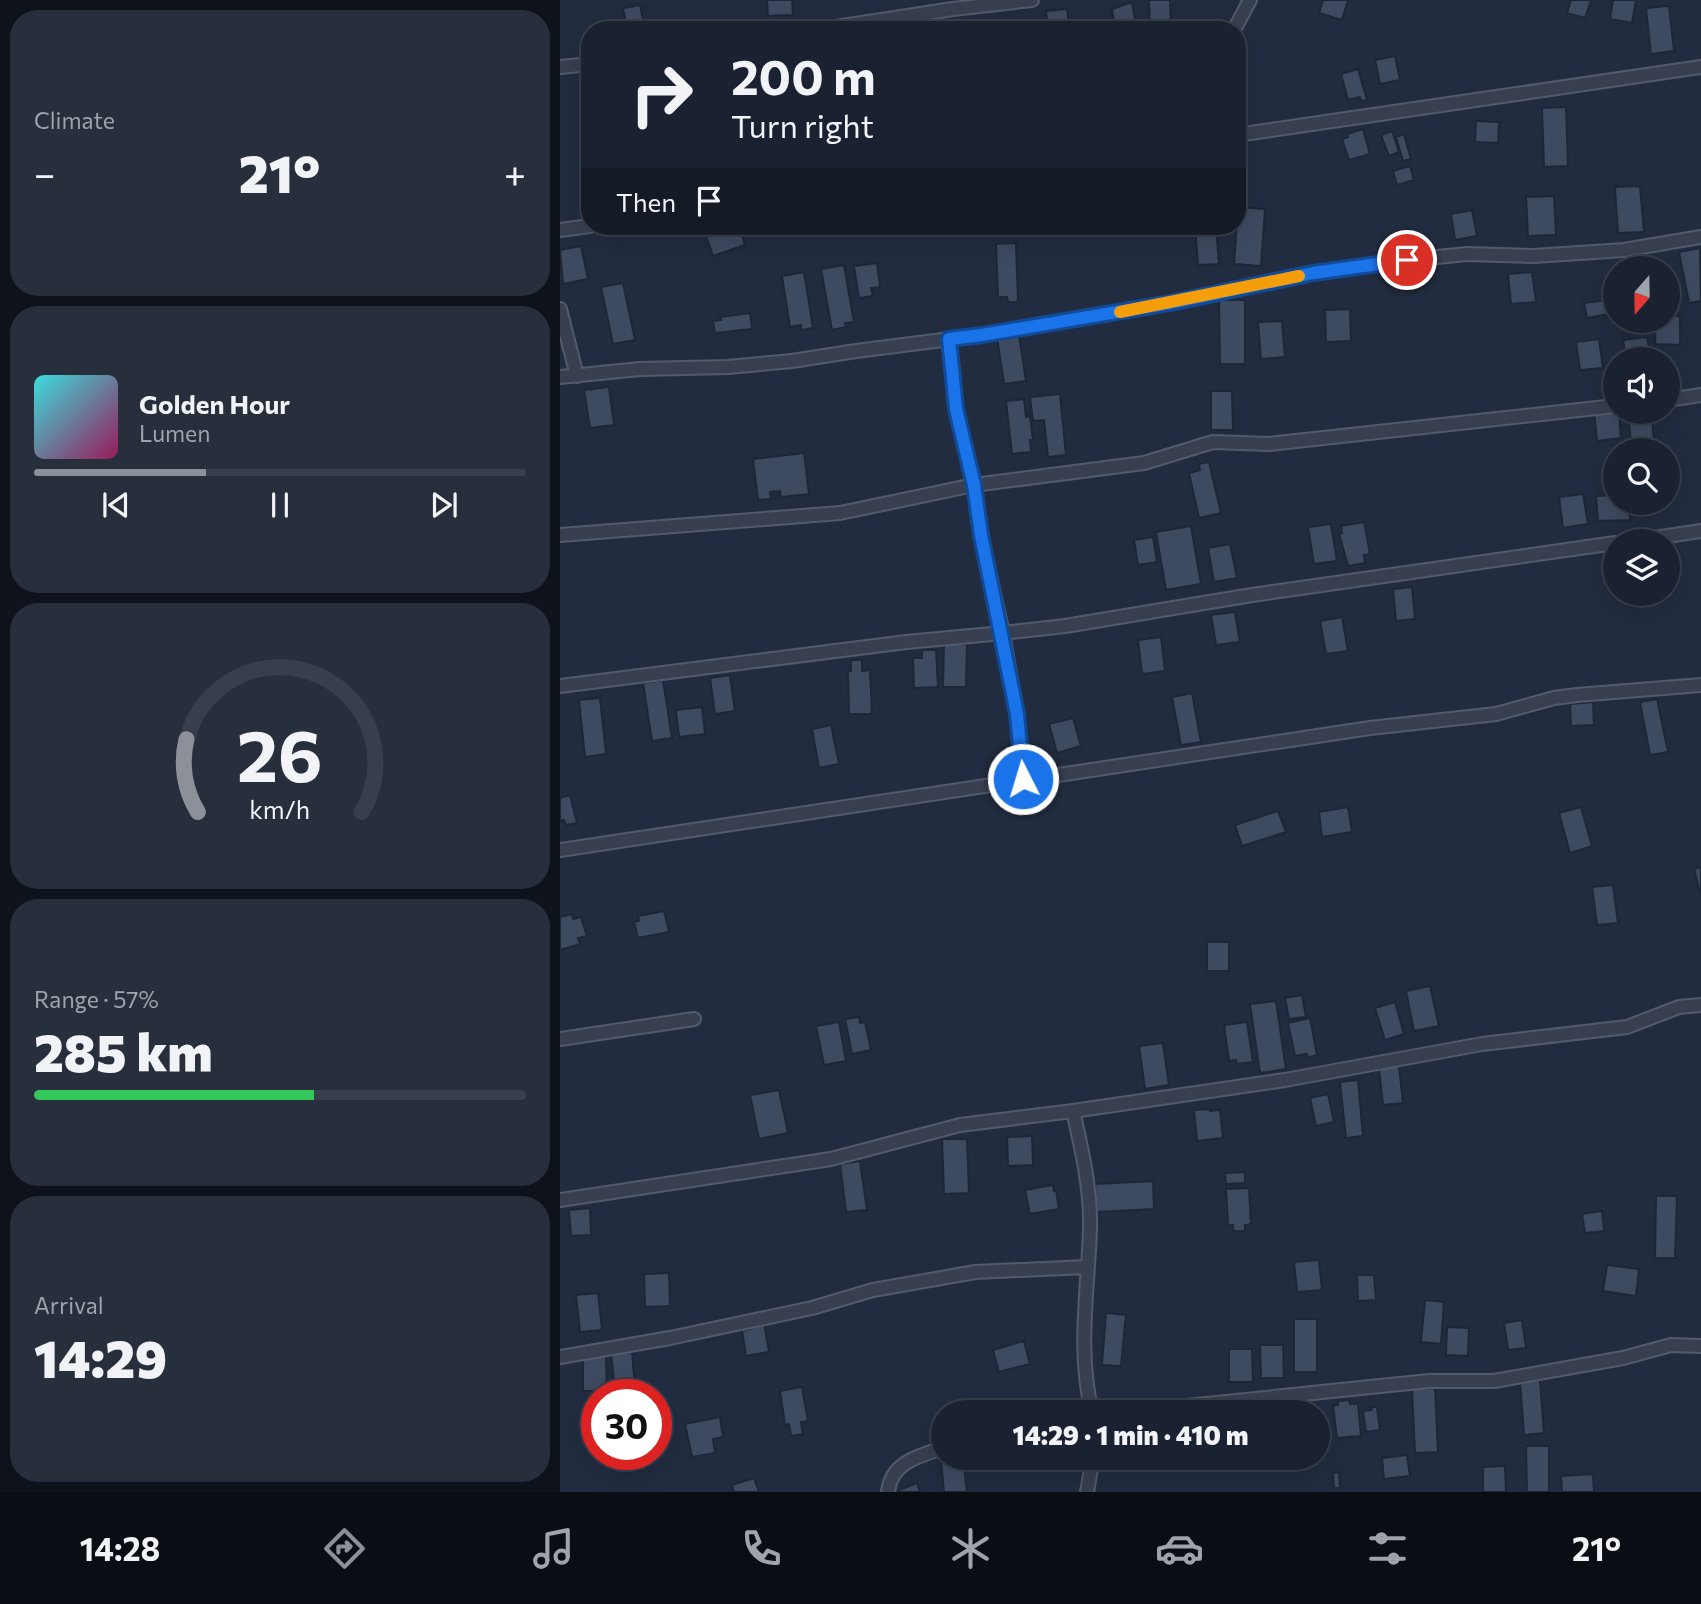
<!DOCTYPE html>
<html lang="en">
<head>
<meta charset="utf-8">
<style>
	:root { --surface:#1a2130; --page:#272e3c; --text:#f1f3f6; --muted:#9fa3ab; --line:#383e4c; --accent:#8c9099 }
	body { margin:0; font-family:Commissioner,sans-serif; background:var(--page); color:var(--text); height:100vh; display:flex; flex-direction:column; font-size:26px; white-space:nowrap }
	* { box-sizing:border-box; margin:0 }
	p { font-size:23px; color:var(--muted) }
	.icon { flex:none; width:38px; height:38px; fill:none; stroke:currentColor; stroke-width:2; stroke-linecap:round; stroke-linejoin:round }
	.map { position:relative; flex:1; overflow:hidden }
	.drawer { display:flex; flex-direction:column; gap:10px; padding:10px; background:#0e121a; width:560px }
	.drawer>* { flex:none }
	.banner { position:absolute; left:21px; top:21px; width:665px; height:214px; border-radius:28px; box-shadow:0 7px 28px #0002,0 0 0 2px var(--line); background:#1a2130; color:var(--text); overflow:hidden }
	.needle { width:46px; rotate:200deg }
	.controls { position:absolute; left:1043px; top:256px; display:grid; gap:14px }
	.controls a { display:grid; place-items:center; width:77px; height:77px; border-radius:50%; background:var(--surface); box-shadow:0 7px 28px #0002,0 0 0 2px var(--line); font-size:35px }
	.speed { position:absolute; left:21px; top:1379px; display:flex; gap:14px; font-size:35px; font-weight:700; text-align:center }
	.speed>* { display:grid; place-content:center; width:91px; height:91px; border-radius:50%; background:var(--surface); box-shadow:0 7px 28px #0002,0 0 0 2px var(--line); line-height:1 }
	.speed .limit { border:10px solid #d22; background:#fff; color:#111 }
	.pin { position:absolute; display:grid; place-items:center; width:60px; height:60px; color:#fff; margin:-30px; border:4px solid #fff; border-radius:50%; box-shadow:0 2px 7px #0007 }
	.me { position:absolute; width:77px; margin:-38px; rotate:355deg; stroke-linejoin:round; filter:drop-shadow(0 0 5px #0008) }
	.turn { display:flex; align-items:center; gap:24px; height:147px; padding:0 35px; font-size:32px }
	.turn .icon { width:91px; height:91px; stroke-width:2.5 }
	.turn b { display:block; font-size:49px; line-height:60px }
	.then { display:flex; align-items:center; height:66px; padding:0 35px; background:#0003; gap:14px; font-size:26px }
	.big { font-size:52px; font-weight:800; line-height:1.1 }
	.drawer .widget { flex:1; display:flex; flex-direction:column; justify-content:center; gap:10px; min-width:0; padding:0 24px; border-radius:28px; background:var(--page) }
	.drawer .dial { align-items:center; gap:0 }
	.dial svg { height:182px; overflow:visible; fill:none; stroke:var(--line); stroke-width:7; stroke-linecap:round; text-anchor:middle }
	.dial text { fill:var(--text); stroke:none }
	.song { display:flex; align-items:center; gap:21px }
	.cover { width:84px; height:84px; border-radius:10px; background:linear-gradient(135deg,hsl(180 70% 55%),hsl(330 70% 35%)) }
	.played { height:7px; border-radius:4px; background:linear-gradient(90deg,var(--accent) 35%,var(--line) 35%) }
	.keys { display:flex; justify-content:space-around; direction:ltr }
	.heat { display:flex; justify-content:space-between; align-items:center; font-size:38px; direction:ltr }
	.charge { height:10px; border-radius:5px; background:linear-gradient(90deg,#34c759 57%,var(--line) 0) }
	.trip { position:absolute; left:371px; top:1400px; width:399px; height:70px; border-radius:35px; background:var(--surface); box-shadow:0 7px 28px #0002,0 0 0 2px var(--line); font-weight:800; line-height:70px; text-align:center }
	.tab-bar { display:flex; height:112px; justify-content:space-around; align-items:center; background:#0a0d13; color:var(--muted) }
	.tab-bar .icon { width:49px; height:49px }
	.tab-bar .on { color:var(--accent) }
	.tab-bar b { font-size:32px; color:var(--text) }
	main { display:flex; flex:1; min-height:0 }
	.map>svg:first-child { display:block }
</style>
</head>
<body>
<main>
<section class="drawer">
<div class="widget"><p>Climate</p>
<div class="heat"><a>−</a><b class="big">21°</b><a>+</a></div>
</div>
<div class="widget">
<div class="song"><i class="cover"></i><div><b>Golden Hour</b><p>Lumen</p></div></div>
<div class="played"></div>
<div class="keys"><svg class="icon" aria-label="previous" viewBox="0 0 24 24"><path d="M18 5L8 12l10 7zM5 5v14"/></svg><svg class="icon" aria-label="pause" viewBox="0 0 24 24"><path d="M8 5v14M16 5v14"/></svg><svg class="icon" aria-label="next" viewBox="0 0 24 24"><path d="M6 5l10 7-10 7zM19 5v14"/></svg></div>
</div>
<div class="widget dial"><svg viewBox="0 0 100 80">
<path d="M14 69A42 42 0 1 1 86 69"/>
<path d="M14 69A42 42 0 0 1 9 37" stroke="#8c9099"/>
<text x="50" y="56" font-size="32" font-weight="700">26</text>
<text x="50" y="72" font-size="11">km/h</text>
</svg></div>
<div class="widget"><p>Range · 57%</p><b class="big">285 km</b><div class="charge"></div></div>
<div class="widget"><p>Arrival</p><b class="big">14:29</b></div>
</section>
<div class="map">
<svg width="1141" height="1492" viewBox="0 0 1141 1492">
	<rect width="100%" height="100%" fill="#222c40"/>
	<g fill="#3e4a60" stroke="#1e2637" stroke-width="2">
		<path d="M207,0H232L233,15L208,16Z"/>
		<path d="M589,0H610L611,30H590Z"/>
		<path d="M763,0H788L782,20L759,13Z"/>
		<path d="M1011,0H1031L1025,18L1007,13Z"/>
		<path d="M1053,0H1076L1072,23L1050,19Z"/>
		<path d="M572,2L577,30H555L552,9Z"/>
		<path d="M80,5L85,30H67L63,8Z"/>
		<path d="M1109,6L1114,51L1091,54L1086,8Z"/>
		<path d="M507,9L510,30H488L486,11Z"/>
		<path d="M387,20L411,21V30H386Z"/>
		<path d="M430,21L450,22L449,30H430Z"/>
		<path d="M835,56L840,80L820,84L815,60Z"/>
		<path d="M798,69L807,100L801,101L800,97L788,100L781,74Z"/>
		<path d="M1006,107L1008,166L984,167L982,108Z"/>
		<path d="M916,121L939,122L938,143L915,142Z"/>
		<path d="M803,129L810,154L789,160L782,139L788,137L787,134Z"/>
		<path d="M832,131L839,152L829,156L821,135Z"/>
		<path d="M844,134L851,159L843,161L836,137Z"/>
		<path d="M30,139V171L26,140Z"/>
		<path d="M850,166L854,180L837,185L833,171Z"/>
		<path d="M1080,186L1084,232L1058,233L1055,187Z"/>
		<path d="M994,196L996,235L968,236L966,197Z"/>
		<path d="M678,207L705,209L701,266L674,264Z"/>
		<path d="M912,210L917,236L895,240L891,214Z"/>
		<path d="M157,226H179L185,245L153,256L144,230Z"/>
		<path d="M437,226H459V231L437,232Z"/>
		<path d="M469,226H495L496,234L470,235Z"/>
		<path d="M635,226H656L659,264L638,265Z"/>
		<path d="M456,243L458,302H448L447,297H438L436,244Z"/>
		<path d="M21,246L28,279L3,284L0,250Z"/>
		<path d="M1140,248L1141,301L1129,303L1119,252Z"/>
		<path d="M317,263L320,287L311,288L313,296L299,298L294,266Z"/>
		<path d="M284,265L294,322L285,323L286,327L272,330L261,269Z"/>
		<path d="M244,272L253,328L241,330V325L230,327L222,276Z"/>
		<path d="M972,272L976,302L951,304L948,274Z"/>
		<path d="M63,283L75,340L53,344L41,287Z"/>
		<path d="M659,300H685V364H660Z"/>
		<path d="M1047,300L1049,314L1027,318L1024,303Z"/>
		<path d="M790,309L791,341L766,342L765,310Z"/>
		<path d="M190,313L192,329L155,333L153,321L161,320L160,317Z"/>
		<path d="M1108,316H1120V345L1095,344L1096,320H1108Z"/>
		<path d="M722,321L725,357L701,359L698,322Z"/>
		<path d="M459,335L466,381L444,384L437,338Z"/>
		<path d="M1087,337L1091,359H1066L1063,340Z"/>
		<path d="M1039,339L1043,368L1020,370L1016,342Z"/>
		<path d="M49,387L54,425L30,428L24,390Z"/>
		<path d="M651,391H672L673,430H651Z"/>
		<path d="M500,394L506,455L488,457L484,420L473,421L470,397Z"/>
		<path d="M464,399L466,417L470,416L473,440H470L471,452L452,454L446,401Z"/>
		<path d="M1059,411L1061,438L1037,441L1034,412Z"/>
		<path d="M1068,411H1091L1094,441L1071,443Z"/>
		<path d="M244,453L249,494L221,497L220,491L210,492L211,499L198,500L193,459Z"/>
		<path d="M649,462L661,513L639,518L629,473L640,470L639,464Z"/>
		<path d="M1023,494L1028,524L1003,528L999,497Z"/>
		<path d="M1055,495V502H1069L1070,520L1038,521L1036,496Z"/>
		<path d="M804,522L810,554L804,555L805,563L788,566L779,533H782L781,526Z"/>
		<path d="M771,524L777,561L754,564L748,527Z"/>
		<path d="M631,526L641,584L606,590L596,532Z"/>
		<path d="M593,537L597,562L578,565L574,540Z"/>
		<path d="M670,544L677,578L654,582L648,548Z"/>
		<path d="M852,587L855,619L836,621L833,589Z"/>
		<path d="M675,612L680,642L656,645L651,615Z"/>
		<path d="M782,617L788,651L766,654L760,621Z"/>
		<path d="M601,637L605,671L582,674L578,640Z"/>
		<path d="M384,643L407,644L406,687H383Z"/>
		<path d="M362,650H376L378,687L354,688L353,658H362Z"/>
		<path d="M291,660H302V671L310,670L312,714H289L288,671H291Z"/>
		<path d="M170,675L175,711L155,714L150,678Z"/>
		<path d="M103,680L112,738L92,741L83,683Z"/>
		<path d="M632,693L641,742L621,745L612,697Z"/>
		<path d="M40,698L46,754L25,757L19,700Z"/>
		<path d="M1097,699L1108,752L1090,755L1080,702Z"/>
		<path d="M1033,702L1034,725L1011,726L1010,704Z"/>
		<path d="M142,707L145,734L119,737L116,710Z"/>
		<path d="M513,718L521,746L497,753L489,724Z"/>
		<path d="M271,725L279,764L259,768L252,729Z"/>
		<path d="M10,795L17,823L6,825L4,820L0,821V798Z"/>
		<path d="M788,807L792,832L762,837L759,812Z"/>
		<path d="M1021,807L1032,846L1010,853L999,813Z"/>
		<path d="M718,811L726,832L682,846L675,825Z"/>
		<path d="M1141,867V896L1134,869Z"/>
		<path d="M1053,885L1058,923L1037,925L1032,887Z"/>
		<path d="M104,911L109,932L78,938L74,922L79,921L78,916Z"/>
		<path d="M12,914L13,919L21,917L27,936L18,938L20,944L0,950V917Z"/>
		<rect x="647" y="942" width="22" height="29"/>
		<path d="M870,986L879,1026L854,1031L846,991Z"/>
		<path d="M742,995L746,1017L729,1019L725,998Z"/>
		<path d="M716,1001L726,1069L700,1073L690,1004Z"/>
		<path d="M835,1002L844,1034L825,1040L815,1008Z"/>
		<path d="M299,1017L300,1023L305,1022L311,1050L292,1054L285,1019Z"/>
		<path d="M750,1018L757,1055L747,1058V1054L735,1056L728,1023Z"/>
		<path d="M279,1022L286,1061L264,1065L256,1026Z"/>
		<path d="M687,1022L693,1062L677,1064L676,1060L669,1061L664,1025Z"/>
		<path d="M603,1043L609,1085L585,1089L579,1046Z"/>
		<path d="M839,1066L843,1103L823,1105L819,1068Z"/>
		<path d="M798,1080L803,1136L786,1138L780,1082Z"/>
		<path d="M219,1090L228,1133L199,1139L190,1095Z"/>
		<path d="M768,1094L774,1122L756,1126L750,1098Z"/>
		<path d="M650,1109V1111L660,1110L663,1138L637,1141L634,1110Z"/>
		<path d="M472,1136L473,1165L448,1166L447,1137Z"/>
		<path d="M382,1139H407L409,1193L384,1194Z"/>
		<path d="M300,1161L307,1210L286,1212L280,1164Z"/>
		<path d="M685,1172V1183L666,1184L665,1173Z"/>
		<path d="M593,1181L594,1209L536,1212L535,1184Z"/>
		<path d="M493,1185L494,1191L496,1190L499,1209L470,1214L465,1190Z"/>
		<path d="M689,1188L691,1224L685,1225V1231H673V1225H668L666,1189Z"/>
		<path d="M1096,1196H1117L1115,1258H1095Z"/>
		<path d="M30,1208L31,1235L11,1236L9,1210Z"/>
		<path d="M1042,1211L1044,1231L1025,1233L1022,1214Z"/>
		<path d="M759,1260L762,1290L737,1292L734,1262Z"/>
		<path d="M1047,1265L1079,1269L1076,1296L1043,1291Z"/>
		<path d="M109,1273L110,1306L85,1307L84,1274Z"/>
		<path d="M797,1275H814L816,1300L798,1301Z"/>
		<path d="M38,1293L42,1330L20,1332L16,1295Z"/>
		<path d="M865,1300L884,1302L881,1344L861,1342Z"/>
		<path d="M546,1313L566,1315L561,1366L542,1365Z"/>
		<rect x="734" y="1319" width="23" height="53"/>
		<path d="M962,1320L966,1348L948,1350L944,1323Z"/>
		<path d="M204,1322L209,1352L186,1356L182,1330L190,1329L189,1325Z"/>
		<path d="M887,1327L909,1328L908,1356L886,1355Z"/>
		<path d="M464,1341L470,1364L439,1372L433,1350Z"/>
		<path d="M700,1345H723L724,1378H701Z"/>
		<path d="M669,1349H692L693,1382H669Z"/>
		<path d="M72,1352L75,1387L55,1389L51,1354Z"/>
		<path d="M46,1356L47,1391H23V1357Z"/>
		<path d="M980,1380L984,1433L964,1435L960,1382Z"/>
		<path d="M242,1387L248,1421L241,1422L243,1434L231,1436L229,1424L225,1425L220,1391Z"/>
		<path d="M875,1388L878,1452L855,1453L852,1389Z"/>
		<path d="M789,1400L790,1404H798L801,1436L777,1438L773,1406L778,1405V1401Z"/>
		<path d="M811,1407H817L820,1430L806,1432L803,1411L812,1410Z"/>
		<path d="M160,1417L163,1437L153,1439L155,1453L132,1457L125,1424Z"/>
		<path d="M966,1446H989V1492H967Z"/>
		<path d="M383,1450V1458H403L407,1492H384L380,1451Z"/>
		<path d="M61,1454H85L86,1470L63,1472Z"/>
		<path d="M847,1455L850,1476L824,1479L822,1458Z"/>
		<path d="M668,1458H687V1463L667,1462Z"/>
		<path d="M945,1466L946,1492H923V1467Z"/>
		<path d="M779,1472L780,1488H774L773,1473Z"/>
		<path d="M1033,1474L1034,1492H1002L1001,1476Z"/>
		<path d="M194,1478L199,1492H174L172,1485Z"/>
		<path d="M357,1483L360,1492H340L339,1490Z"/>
	</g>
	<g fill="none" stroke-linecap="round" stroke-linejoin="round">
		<g stroke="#525a6b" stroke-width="16">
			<g id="street">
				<path d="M256,30L393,9L472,0"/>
				<path d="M674,30L690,0"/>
				<path d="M0,67L30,64"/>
				<path d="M677,135L1141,67"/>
				<path d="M0,230L30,226"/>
				<path d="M0,309L17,376"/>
				<path d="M0,377L80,369L168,367L232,361L296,351L422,335L610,303L753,273L847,260L907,254L974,256L1064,250L1141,237"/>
				<path d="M1108,400L1141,395"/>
				<path d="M0,535L280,513L414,485L584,463L653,442L709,444L1055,406"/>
				<path d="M1074,541L1141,531"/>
				<path d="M0,686L346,642L443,633L421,535L414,485L396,409L389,339"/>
				<path d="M463,779L457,714L443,633L505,626L692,595L1055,543"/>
				<path d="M0,850L810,728L936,714L994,698L1017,695L1141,685"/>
				<path d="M0,1039L134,1019"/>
				<path d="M0,1200L271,1159L400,1125L513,1111"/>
				<path d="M0,1357L110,1338L252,1308L313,1290L415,1272L527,1267"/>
				<path d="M532,1412C517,1351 528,1291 530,1229C531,1189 522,1150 513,1111L725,1080L922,1044L1067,1027L1119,1007L1141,1005"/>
				<path d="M568,1412L869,1381H934L1063,1358L1111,1345L1141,1346"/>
				<path d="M328,1492C331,1462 359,1456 383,1448"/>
				<path d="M527,1492L533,1458"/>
			</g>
		</g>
		<use href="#street" stroke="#373f50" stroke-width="12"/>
	</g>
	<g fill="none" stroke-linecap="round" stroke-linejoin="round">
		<g stroke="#114b97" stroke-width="18">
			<path id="route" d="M463,779L457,714L421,535L414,485L396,409L389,339L422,335L610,303L753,273L847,260"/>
		</g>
		<use href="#route" stroke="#1a73e8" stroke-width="12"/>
		<path stroke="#f59e0b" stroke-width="12" d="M560,312L739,276"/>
	</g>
</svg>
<div class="controls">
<a><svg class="needle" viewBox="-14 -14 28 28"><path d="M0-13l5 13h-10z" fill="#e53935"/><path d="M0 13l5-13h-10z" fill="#9fa3ab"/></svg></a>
<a><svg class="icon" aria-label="sound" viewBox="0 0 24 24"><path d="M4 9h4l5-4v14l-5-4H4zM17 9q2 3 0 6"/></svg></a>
<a><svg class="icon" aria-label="search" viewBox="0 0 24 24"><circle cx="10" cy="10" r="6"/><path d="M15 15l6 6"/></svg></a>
<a><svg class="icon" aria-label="layers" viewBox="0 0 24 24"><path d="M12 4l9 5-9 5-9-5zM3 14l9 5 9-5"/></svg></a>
</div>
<div class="speed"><div class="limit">30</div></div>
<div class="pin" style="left:847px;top:260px;background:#d93025"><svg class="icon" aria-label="arrive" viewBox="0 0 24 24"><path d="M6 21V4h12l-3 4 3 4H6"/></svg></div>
<svg class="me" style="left:463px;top:779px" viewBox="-20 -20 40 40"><circle r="17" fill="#1a73e8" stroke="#fff" stroke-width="3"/><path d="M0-11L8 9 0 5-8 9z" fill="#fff"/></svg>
<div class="trip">14:29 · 1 min · 410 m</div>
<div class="banner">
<div class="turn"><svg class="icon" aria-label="right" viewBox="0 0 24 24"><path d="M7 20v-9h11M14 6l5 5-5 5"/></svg><div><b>200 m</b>Turn right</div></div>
<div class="then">Then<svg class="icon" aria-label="arrive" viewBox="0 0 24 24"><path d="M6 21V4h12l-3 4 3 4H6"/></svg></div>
</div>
</div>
</main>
<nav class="tab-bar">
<b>14:28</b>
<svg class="icon on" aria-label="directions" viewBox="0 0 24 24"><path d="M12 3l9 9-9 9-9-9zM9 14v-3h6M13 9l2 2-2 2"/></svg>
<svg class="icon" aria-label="music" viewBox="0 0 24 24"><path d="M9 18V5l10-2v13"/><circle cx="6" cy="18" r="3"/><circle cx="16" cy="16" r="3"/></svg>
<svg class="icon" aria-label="phone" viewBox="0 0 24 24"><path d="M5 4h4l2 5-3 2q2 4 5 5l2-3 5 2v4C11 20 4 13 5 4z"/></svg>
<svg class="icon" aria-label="climate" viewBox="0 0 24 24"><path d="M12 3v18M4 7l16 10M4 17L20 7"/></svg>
<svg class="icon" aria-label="car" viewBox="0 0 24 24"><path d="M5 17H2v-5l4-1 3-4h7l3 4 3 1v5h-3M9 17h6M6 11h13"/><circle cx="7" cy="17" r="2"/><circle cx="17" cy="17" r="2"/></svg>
<svg class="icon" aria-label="filters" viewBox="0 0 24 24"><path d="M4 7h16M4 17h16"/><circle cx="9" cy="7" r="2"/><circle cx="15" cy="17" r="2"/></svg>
<b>21°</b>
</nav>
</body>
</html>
